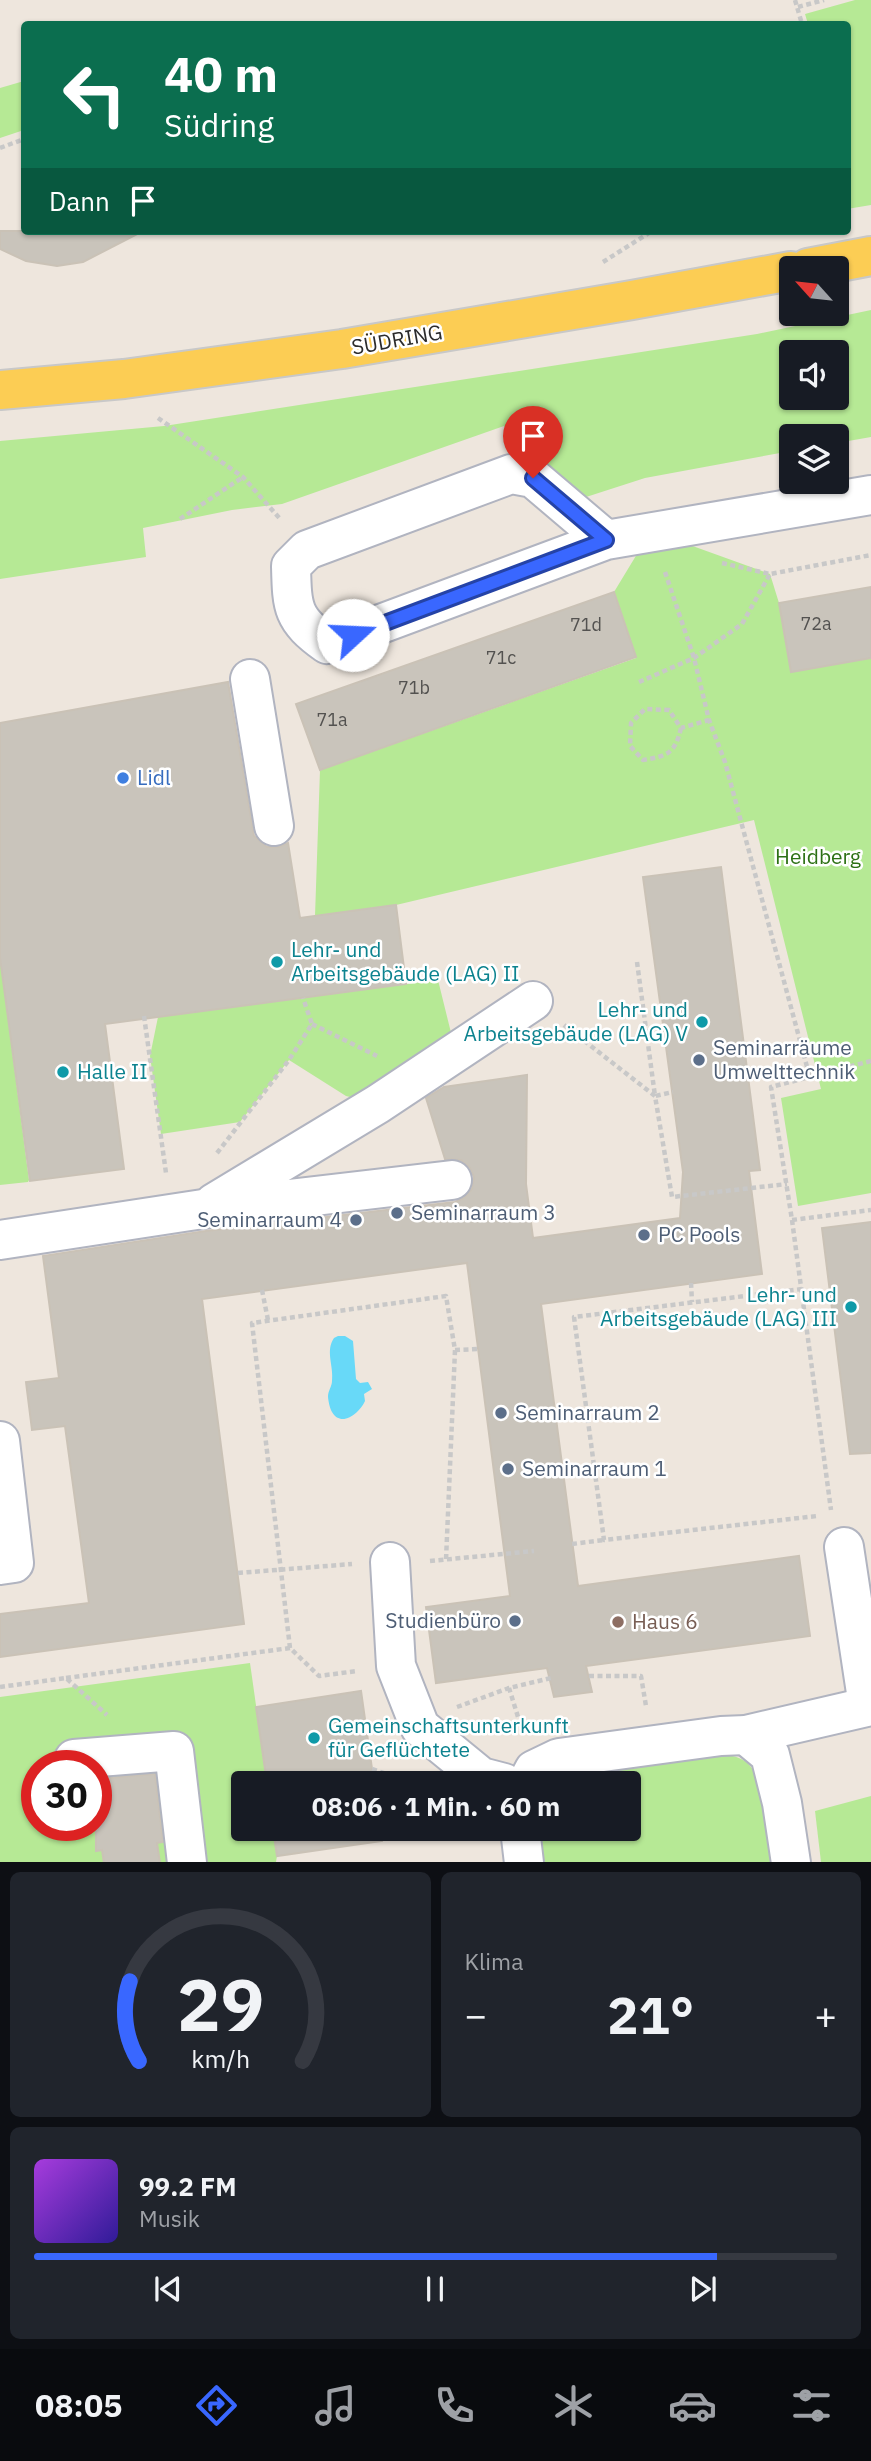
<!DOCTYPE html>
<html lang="de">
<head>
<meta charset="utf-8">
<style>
	:root { --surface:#171b24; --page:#20242c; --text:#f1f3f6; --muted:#9ea1a6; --line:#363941; --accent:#3967ff }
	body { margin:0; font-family:"IBM Plex Sans",sans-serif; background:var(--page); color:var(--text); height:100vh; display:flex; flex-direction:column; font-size:26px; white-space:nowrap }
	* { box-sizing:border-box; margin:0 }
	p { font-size:23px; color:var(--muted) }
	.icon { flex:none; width:38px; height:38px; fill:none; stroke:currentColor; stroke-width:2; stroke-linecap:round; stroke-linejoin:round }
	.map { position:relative; height:1862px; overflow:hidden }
	.panel { display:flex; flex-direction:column; gap:10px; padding:10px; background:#0d0f14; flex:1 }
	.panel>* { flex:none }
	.hud { position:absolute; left:21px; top:21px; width:830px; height:214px; border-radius:7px; box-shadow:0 2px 5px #0004; background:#0b6e4f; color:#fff; overflow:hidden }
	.needle { width:46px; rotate:297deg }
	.controls { position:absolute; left:779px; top:256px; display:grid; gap:14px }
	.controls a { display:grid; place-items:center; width:70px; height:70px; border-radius:7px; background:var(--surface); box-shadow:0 2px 5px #0004; font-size:35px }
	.speed { position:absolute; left:21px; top:1750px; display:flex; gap:14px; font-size:35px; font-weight:700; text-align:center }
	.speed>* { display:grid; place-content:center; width:91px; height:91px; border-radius:50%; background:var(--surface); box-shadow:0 2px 5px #0004; line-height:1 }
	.speed .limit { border:10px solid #d22; background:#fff; color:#111 }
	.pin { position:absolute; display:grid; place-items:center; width:60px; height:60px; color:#fff; margin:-72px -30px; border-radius:50% 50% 50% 0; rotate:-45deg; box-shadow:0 0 7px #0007 }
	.pin .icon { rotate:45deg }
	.me { position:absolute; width:77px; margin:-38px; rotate:70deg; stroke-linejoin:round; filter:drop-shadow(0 0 5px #0008) }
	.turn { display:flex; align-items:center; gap:24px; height:147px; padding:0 28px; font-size:32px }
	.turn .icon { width:91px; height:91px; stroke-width:2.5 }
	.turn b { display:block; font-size:49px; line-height:60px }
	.then { display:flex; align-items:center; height:66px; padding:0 28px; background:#0003; gap:14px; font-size:26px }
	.big { font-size:52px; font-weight:700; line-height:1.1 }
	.panel .widget { flex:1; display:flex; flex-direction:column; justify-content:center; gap:10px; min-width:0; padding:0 24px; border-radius:10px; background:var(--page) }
	.panel .dial { align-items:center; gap:0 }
	.dial svg { height:182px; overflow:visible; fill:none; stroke:var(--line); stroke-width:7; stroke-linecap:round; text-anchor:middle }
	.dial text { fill:var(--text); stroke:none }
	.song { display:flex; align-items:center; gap:21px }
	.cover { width:84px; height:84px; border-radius:10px; background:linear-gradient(135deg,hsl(280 70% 55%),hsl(250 70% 35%)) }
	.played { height:7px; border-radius:4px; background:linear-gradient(90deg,var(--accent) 85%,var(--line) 85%) }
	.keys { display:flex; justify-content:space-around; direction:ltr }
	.heat { display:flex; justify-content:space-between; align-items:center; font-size:38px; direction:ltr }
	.panel .tiles { flex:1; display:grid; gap:10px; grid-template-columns:1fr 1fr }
	.widget:last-child { grid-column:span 2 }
	.trip { position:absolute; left:231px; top:1771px; width:410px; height:70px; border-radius:7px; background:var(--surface); box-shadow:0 2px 5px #0004; font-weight:700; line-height:70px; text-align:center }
	.tab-bar { display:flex; height:112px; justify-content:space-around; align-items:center; background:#090b0e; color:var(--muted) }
	.tab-bar .icon { width:49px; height:49px }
	.tab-bar .selected { color:var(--accent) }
	.tab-bar b { font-size:32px; color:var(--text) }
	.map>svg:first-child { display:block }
</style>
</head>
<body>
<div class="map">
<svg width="871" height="1863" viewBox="0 0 871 1863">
	<rect width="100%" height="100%" fill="#eee6dd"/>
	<g fill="#b6e995" fill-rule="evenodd">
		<path d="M855,0H871V205L847,209V24H808L805,14Z"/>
		<path d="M24,81V130L0,138V88Z"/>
		<path d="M871,310V437L837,443L836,436H791V451L645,478L583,498L523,457L504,426L282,504L232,510L143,528L146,557L0,579V441L164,426L757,334ZM791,352H836V397H791Z"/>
		<path d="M651,531L770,574L779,603L871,658V1193L798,1206L781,1098L821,1089L754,820L396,905L315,916L320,770L636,658L614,592Z"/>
		<path d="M0,958L29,1180L28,1182L0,1185Z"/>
		<path d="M438,980L456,1053L378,1104L346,1096L289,1060L240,1122L161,1134L150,1056L158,1017Z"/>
		<path d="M250,1663L267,1783H243V1829H273L277,1856L276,1862H0V1697ZM37,1766H96V1825H37Z"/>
		<path d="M728,1755C737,1757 745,1759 751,1767C767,1787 767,1837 771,1862H540L536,1829H628V1783H551L559,1778Z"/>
		<path d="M871,1796V1862H821L815,1811Z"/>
	</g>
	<path fill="#68d9f8" d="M338,1336H345L353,1341L356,1379L360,1383L368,1382L372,1389L364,1394L365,1401C361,1411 342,1429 332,1412C330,1409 328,1400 328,1396C328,1391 332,1386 332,1381C334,1366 325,1351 334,1338Z"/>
	<g fill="#c9c4bb" stroke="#cac2b6" stroke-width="2">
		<path d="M0,231H143L83,262L57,266L26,261L0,249Z"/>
		<path d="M871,587V658L791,672L779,603Z"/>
		<path d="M614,592L636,657L320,770L296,704Z"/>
		<path d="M228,682L254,836L267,847H278L288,843L300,918L396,905L406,984L105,1024L124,1169L30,1181L0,958V723Z"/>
		<path d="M721,867L760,1170L749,1171L762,1274L541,1304L578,1586L799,1556L810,1636L586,1666L592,1692L554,1697L547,1668L436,1683L426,1607L510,1596L467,1263L202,1299L244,1624L0,1657V1614L89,1603L65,1426L32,1430L26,1382L59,1378L43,1256L206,1231L455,1202L464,1198L472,1189L474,1177L470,1168L461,1160L445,1159L426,1098L444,1087L527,1075L526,1184L533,1238L680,1218L683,1172L643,877Z"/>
		<path d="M871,1222V1453L850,1454L822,1228Z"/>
		<path d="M361,1691L374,1783H267L256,1707Z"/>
		<path d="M155,1774L163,1842L157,1843L160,1863H104L102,1850L96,1851V1779Z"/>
		<path d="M273,1829H380L382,1841L277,1856Z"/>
	</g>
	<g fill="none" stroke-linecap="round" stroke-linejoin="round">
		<g stroke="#b1b4c0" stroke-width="42">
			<g id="minor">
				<path d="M606,540L533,478L511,474L307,550L291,566C292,608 292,619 327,644L606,540L871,495"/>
				<path d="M250,679L274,826"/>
				<path d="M214,1203L378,1104L533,1001"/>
				<path d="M0,1240L203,1209L452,1180"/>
				<path d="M0,1441L14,1563L0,1565"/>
				<path d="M844,1547L868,1706"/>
				<path d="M390,1562L396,1666L420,1727L481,1777L504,1783"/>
				<path d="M746,1735L770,1755L782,1803L791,1863"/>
				<path d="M74,1759L174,1751L187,1863"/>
				<path d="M527,1783L534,1770L559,1758L721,1736L746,1735L871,1706"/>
				<path d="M520,1829L524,1863"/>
			</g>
		</g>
		<g stroke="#c8c8c8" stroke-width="42">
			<g id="major">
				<path d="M808,268L871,256"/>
				<path d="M0,390L124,379L342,349L632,300L791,271"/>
			</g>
		</g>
		<g stroke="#c8c8c8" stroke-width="4.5" stroke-dasharray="5 3.5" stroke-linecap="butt">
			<path d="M795,0L802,24"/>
			<path d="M798,7L824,0"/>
			<path d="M0,148L24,139"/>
			<path d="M603,262L652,231"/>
			<path d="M158,418L243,477L281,520"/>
			<path d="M180,519L243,477"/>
			<path d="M722,563L770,574L871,555"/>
			<path d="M665,572L694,658L709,720L725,762L810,1078"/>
			<path d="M639,682L694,658L742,624L770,574"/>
			<path d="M681,728C675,753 668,756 643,760L630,746L631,723L645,709L669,710L681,728L709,720"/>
			<path d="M637,962L655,1096L673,1092"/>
			<path d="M144,1016L166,1173"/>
			<path d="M312,1024L377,1056"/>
			<path d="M564,1025L655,1096L672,1197L787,1184"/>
			<path d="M871,1061L771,1087L792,1220L871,1210"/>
			<path d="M217,1153L289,1060L312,1024L303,998"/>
			<path d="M792,1220L831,1510"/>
			<path d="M691,1283L692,1302"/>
			<path d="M802,1289L574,1317L604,1540L817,1516"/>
			<path d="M262,1290L268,1320"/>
			<path d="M455,1350L478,1349"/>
			<path d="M572,1544L604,1540"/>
			<path d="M430,1561L534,1551"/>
			<path d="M238,1573L352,1564"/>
			<path d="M290,1648L252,1323L446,1296L455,1350L446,1560"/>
			<path d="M589,1676H641L646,1706"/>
			<path d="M66,1678L290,1648L319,1676L357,1671"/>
			<path d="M0,1687L66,1678L107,1715"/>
			<path d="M457,1707L509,1688"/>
			<path d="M523,1733L509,1688L551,1678"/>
			<path d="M372,1769L398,1778H418"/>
		</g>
		<use href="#minor" stroke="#fff" stroke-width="38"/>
		<use href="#major" stroke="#fccd54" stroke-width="38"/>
	</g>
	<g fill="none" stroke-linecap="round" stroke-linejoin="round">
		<g stroke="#2543a6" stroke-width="18">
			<path id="route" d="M353,635L606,540L533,478"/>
		</g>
		<use href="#route" stroke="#3967ff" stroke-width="12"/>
	</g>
	<circle fill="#3f7fe0" stroke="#fff" stroke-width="2.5" cx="123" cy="778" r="7"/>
	<g fill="#0f9aa8" stroke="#fff" stroke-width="2.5">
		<circle cx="277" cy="962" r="7"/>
		<circle cx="702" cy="1022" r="7"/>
		<circle cx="63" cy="1072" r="7"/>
		<circle cx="851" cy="1307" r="7"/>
		<circle cx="314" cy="1738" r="7"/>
	</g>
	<g fill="#5c6f8a" stroke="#fff" stroke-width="2.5">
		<circle cx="699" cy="1060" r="7"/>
		<circle cx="397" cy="1213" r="7"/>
		<circle cx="356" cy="1220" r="7"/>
		<circle cx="644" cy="1235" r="7"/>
		<circle cx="501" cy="1413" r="7"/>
		<circle cx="508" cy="1469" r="7"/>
		<circle cx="515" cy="1621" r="7"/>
	</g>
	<circle fill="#8d6e63" stroke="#fff" stroke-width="2.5" cx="618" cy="1622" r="7"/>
	<g text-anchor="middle" stroke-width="5" stroke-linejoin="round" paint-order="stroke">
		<g font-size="18" fill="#535250">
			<text x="816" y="630">72a</text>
			<text x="586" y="631">71d</text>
			<text x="501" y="664">71c</text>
			<text x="414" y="694">71b</text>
			<text x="332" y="726">71a</text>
		</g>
		<g font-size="21" fill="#2c2c2c" stroke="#fff">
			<text transform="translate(397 340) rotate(-10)" y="7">SÜDRING</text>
		</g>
		<g font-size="21" fill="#366cbe" stroke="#fff" text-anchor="start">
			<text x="137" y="785">Lidl</text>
		</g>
		<g font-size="21" fill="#2c7014" stroke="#fff">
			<text x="818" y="864">Heidberg</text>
		</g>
		<g font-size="21" fill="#0d838f" stroke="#fff" text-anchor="start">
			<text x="291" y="957">Lehr- und<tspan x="291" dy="24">Arbeitsgebäude (LAG) II</tspan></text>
			<text x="688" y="1017" text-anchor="end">Lehr- und<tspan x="688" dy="24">Arbeitsgebäude (LAG) V</tspan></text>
			<text x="77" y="1079">Halle II</text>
			<text x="837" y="1302" text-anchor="end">Lehr- und<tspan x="837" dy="24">Arbeitsgebäude (LAG) III</tspan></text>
			<text x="328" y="1733">Gemeinschaftsunterkunft<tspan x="328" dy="24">für Geflüchtete</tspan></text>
		</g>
		<g font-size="21" fill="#4e5e75" stroke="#fff" text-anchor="start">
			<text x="713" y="1055">Seminarräume<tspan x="713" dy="24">Umwelttechnik</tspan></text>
			<text x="411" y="1220">Seminarraum 3</text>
			<text x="342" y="1227" text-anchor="end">Seminarraum 4</text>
			<text x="658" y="1242">PC Pools</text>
			<text x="515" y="1420">Seminarraum 2</text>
			<text x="522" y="1476">Seminarraum 1</text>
			<text x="501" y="1628" text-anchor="end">Studienbüro</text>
		</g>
		<g font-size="21" fill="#785e54" stroke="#fff" text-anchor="start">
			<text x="632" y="1629">Haus 6</text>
		</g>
	</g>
</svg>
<div class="controls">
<a><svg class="needle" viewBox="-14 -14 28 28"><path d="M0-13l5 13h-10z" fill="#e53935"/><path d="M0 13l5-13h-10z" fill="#9ea1a6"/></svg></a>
<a><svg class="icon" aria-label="sound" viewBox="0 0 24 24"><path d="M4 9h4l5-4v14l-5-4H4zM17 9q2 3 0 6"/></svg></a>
<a><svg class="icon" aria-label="layers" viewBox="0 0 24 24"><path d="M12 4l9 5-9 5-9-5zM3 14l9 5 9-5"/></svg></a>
</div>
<div class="speed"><div class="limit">30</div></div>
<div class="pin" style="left:533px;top:478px;background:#d93025"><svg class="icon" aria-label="arrive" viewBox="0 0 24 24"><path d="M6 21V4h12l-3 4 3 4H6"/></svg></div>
<svg class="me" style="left:353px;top:635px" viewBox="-20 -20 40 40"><circle r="19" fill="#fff"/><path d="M0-13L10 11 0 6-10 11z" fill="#3967ff"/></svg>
<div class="trip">08:06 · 1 Min. · 60 m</div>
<div class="hud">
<div class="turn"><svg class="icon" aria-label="left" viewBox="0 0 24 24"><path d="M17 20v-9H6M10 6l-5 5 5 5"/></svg><div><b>40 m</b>Südring</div></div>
<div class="then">Dann<svg class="icon" aria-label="arrive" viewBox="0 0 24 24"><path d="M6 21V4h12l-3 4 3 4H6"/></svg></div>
</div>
</div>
<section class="panel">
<div class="tiles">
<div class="widget dial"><svg viewBox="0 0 100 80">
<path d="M14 69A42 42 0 1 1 86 69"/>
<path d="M14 69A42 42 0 0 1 10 34" stroke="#3967ff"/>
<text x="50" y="56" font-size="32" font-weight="700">29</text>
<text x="50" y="72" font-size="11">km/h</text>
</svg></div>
<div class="widget"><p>Klima</p>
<div class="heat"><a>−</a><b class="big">21°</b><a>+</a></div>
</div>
<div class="widget">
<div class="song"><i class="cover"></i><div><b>99.2 FM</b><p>Musik</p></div></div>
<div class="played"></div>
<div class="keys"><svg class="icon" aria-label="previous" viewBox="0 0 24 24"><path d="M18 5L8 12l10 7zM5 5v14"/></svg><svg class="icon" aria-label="pause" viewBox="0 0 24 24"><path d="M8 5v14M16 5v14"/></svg><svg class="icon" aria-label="next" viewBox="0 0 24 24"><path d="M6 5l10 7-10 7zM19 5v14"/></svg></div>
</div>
</div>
</section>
<nav class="tab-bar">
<b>08:05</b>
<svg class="icon selected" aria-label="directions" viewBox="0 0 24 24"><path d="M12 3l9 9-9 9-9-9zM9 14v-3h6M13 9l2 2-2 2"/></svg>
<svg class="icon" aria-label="music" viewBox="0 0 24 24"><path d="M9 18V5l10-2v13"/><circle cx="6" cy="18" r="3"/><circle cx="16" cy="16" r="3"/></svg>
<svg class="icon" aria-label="phone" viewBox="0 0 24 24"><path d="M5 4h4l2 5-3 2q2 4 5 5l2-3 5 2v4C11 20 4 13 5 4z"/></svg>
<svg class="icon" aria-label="climate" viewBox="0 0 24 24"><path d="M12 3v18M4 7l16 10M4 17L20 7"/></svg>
<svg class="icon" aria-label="car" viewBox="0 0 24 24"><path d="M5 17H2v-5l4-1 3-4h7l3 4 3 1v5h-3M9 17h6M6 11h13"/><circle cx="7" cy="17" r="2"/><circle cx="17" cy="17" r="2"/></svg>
<svg class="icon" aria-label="filters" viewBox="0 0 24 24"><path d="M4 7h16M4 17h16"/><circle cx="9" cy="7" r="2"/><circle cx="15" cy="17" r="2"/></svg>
</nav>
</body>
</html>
